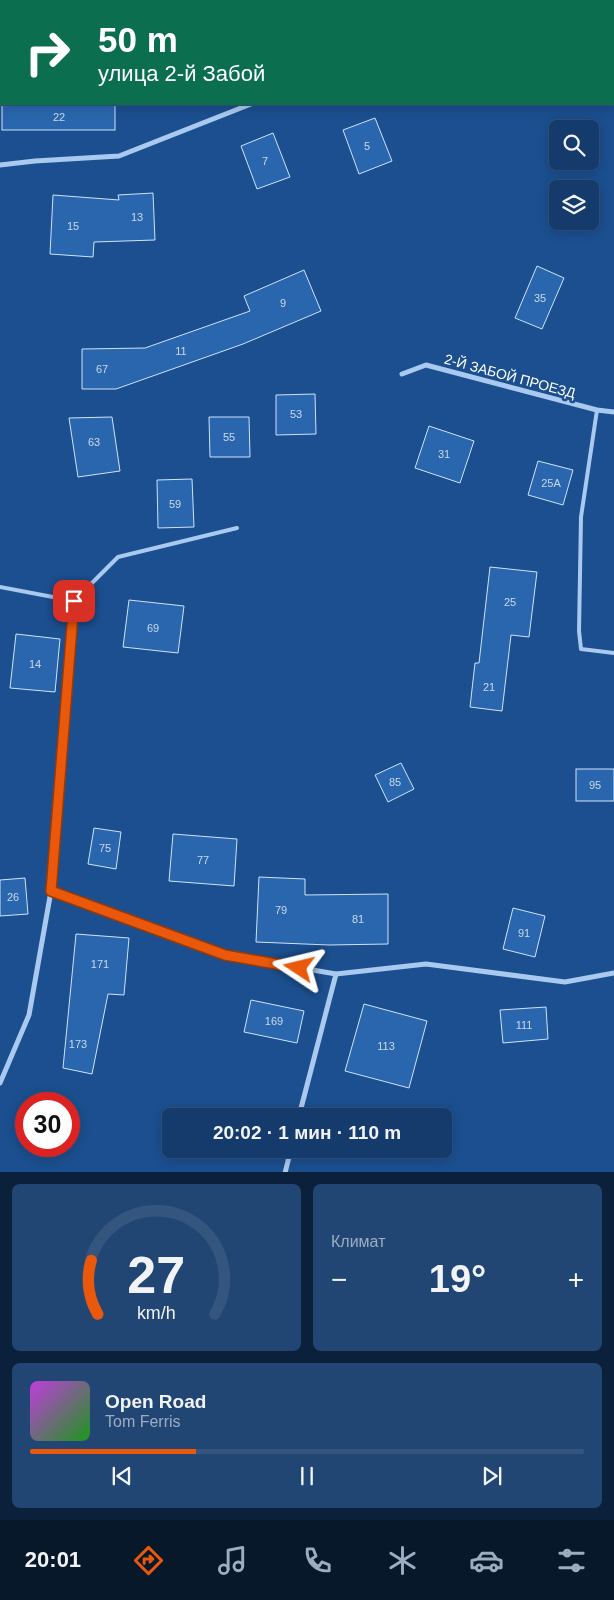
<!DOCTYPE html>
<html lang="ru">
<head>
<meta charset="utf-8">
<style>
	:root { --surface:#143b6b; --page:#214673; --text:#f1f3f6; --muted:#9dadc1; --line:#33557e; --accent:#ea580c }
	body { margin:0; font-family:Helvetica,sans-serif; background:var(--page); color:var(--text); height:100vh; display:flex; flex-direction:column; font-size:19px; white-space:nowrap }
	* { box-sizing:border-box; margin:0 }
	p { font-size:16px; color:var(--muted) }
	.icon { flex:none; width:28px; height:28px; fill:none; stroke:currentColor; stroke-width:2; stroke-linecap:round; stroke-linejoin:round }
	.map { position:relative; height:1172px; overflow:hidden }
	.panel { display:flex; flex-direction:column; gap:12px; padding:12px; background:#0b203b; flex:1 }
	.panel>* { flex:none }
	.banner { position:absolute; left:0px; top:0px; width:615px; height:105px; box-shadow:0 2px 12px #0003,0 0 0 1px var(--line); background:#0b6e4f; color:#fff; overflow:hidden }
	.controls { position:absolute; left:549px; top:120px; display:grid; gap:10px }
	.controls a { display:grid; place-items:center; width:50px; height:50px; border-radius:8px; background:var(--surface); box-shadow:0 2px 12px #0003,0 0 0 1px var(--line); font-size:25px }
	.speed { position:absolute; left:15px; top:1092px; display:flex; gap:10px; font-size:25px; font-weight:700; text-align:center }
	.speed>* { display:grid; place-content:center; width:65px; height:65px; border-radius:50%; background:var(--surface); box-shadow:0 2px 12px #0003,0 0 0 1px var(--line); line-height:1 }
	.speed .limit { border:8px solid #d22; background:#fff; color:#111 }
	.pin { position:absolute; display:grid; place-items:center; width:42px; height:42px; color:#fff; margin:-21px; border-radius:10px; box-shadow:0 2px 8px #0006 }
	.me { position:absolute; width:55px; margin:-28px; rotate:280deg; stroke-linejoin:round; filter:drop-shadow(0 0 4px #0008) }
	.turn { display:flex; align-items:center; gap:18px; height:105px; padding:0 15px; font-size:22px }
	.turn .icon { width:65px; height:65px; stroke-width:2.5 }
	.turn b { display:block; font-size:35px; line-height:42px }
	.big { font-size:38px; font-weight:800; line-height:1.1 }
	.panel .tile { flex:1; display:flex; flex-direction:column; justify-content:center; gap:8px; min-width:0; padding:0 18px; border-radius:8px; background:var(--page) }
	.panel .dial { align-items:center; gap:0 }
	.dial svg { height:130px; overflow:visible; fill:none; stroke:var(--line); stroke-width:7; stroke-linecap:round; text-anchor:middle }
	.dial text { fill:var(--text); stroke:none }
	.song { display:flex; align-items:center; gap:15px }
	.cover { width:60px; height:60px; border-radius:8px; background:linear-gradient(135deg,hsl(290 70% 55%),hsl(120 70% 35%)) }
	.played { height:5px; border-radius:2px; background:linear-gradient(90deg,var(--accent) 30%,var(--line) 30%) }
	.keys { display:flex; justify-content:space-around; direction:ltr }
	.heat { display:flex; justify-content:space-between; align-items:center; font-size:28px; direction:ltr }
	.panel .tiles { flex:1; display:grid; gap:12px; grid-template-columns:1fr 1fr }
	.tile:last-child { grid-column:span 2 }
	.trip { position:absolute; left:162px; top:1108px; width:290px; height:50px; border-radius:8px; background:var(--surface); box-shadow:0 2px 12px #0003,0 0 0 1px var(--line); font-weight:800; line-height:50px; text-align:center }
	.tab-bar { display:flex; height:80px; justify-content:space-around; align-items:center; background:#08182b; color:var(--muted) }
	.tab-bar .icon { width:35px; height:35px }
	.tab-bar .active { color:var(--accent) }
	.tab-bar b { font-size:22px; color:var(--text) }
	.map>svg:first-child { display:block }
</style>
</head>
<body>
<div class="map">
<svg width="614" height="1173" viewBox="0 0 614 1173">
	<rect width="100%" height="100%" fill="#1b4f8f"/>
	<g fill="#2a66ad" stroke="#cfe3fa">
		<rect x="2" y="104" width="113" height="26"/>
		<path d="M375,118L392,161L359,174L343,130Z"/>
		<path d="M273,133L290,177L257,189L241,146Z"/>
		<path d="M153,193L155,240L94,242L93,257L50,254L53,195L119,200L118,195Z"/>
		<path d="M537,266L564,278L542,329L515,318Z"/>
		<path d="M304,270L321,311L243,344L116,389H82V349L145,348L250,311L244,296Z"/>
		<path d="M315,394L316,434L276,435V395Z"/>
		<path d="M112,417L120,471L78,477L69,418Z"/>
		<path d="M209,417H249L250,457H210Z"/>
		<path d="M429,426L474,441L460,483L415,468Z"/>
		<path d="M538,461L573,470L563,505L528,495Z"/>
		<path d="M192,479L194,527L158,528L157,480Z"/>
		<path d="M490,567L537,572L529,637L511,635L502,711L470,707L475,663H479Z"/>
		<path d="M129,600L184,606L178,653L123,647Z"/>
		<path d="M16,634L60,639L55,692L10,688Z"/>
		<path d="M401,763L414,789L388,802L375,775Z"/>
		<rect x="576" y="769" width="38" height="32"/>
		<path d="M94,828L121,832L116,869L88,864Z"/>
		<path d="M173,834L237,839L234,886L169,881Z"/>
		<path d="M259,877L305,879V895L388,894V944L329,945L256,942Z"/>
		<path d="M25,878L28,914L0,916V880Z"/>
		<path d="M513,908L545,916L535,957L503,949Z"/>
		<path d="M76,934L129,938L124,995L108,994L92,1074L63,1068Z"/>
		<path d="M251,1000L304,1011L297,1043L244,1032Z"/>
		<path d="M364,1004L427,1021L409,1088L345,1071Z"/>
		<path d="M546,1007L548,1039L503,1043L500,1010Z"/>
	</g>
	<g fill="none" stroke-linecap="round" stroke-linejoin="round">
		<g stroke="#a9c9ee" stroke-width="4">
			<path d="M597,410L581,517L579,631L581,649L614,653"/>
			<path d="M0,587L74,601L118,557L237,528"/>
		</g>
		<g stroke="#a9c9ee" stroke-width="5">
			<path d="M585,1L590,0"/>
			<path d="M0,165L35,161L119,156L251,104"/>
			<path d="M402,374L426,365L597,410L614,412"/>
			<path d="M51,891L225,955L336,974L299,1116"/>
			<path d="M336,974L426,964L565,982L614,973"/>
			<path d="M0,1083L29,1015L51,891L74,601"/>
			<path d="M285,1173L291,1149"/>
		</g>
	</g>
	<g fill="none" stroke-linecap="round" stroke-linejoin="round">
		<g stroke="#983908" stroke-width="12">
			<path id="route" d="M74,601L51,891L225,955L299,968"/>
		</g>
		<use href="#route" stroke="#ea580c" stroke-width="9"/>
	</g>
	<g text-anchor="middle" stroke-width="5" stroke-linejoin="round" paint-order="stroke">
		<g font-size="11" fill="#cad9ea">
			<text x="59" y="121">22</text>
			<text x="367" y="150">5</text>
			<text x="265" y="165">7</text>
			<text x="137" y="221">13</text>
			<text x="73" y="230">15</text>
			<text x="540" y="302">35</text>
			<text x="283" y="307">9</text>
			<text x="181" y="355">11</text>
			<text x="102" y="373">67</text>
			<text x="296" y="418">53</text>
			<text x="229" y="441">55</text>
			<text x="94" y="446">63</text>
			<text x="444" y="458">31</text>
			<text x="551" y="487">25А</text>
			<text x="175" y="508">59</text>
			<text x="510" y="606">25</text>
			<text x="153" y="632">69</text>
			<text x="35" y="668">14</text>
			<text x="489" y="691">21</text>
			<text x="395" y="786">85</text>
			<text x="595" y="789">95</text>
			<text x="105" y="852">75</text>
			<text x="203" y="864">77</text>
			<text x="13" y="901">26</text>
			<text x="281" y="914">79</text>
			<text x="358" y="923">81</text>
			<text x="524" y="937">91</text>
			<text x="100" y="968">171</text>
			<text x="274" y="1025">169</text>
			<text x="524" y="1029">111</text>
			<text x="78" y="1048">173</text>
			<text x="386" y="1050">113</text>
		</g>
		<g font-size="14" fill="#fff" stroke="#1b4f8f">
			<text transform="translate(510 376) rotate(15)" y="5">2-Й ЗАБОЙ ПРОЕЗД</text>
		</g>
	</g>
</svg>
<div class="controls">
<a><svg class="icon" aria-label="search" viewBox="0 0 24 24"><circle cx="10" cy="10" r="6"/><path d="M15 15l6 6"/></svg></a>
<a><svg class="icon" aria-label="layers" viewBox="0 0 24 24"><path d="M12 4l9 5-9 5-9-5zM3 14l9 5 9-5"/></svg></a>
</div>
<div class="speed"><div class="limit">30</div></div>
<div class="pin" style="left:74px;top:601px;background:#d93025"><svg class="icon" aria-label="arrive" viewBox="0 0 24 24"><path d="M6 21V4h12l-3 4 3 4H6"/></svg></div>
<svg class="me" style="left:299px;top:968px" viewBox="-20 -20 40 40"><path d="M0-17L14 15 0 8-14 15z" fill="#ea580c" stroke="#fff" stroke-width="4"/></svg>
<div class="trip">20:02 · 1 мин · 110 m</div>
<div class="banner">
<div class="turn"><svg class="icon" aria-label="right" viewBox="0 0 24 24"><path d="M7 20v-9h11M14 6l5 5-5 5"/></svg><div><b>50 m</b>улица 2-й Забой</div></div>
</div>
</div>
<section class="panel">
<div class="tiles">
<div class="tile dial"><svg viewBox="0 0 100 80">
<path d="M14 69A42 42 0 1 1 86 69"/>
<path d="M14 69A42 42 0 0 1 10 36" stroke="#ea580c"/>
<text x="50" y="56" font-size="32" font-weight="700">27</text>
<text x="50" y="72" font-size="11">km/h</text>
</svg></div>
<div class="tile"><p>Климат</p>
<div class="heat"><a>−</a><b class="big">19°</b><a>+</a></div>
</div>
<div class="tile">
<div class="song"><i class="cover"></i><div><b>Open Road</b><p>Tom Ferris</p></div></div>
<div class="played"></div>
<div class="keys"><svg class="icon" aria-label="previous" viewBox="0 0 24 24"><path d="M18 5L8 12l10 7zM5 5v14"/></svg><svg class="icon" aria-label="pause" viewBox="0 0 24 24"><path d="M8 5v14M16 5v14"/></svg><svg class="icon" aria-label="next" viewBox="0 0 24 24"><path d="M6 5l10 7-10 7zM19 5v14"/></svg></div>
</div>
</div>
</section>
<nav class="tab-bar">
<b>20:01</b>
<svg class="icon active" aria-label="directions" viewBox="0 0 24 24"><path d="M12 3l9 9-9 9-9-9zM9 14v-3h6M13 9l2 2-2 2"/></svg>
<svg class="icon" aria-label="music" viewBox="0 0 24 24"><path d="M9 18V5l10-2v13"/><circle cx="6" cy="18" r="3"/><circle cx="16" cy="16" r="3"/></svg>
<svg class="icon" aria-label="phone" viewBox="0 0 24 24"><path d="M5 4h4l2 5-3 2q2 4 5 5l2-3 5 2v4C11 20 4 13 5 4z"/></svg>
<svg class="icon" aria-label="climate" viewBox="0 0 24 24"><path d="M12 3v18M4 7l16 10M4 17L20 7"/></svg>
<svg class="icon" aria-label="car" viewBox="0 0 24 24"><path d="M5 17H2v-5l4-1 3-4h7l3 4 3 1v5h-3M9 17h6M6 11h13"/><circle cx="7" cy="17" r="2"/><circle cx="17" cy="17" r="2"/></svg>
<svg class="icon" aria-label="filters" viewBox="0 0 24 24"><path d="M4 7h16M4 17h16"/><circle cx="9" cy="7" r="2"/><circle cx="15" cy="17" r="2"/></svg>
</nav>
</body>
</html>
